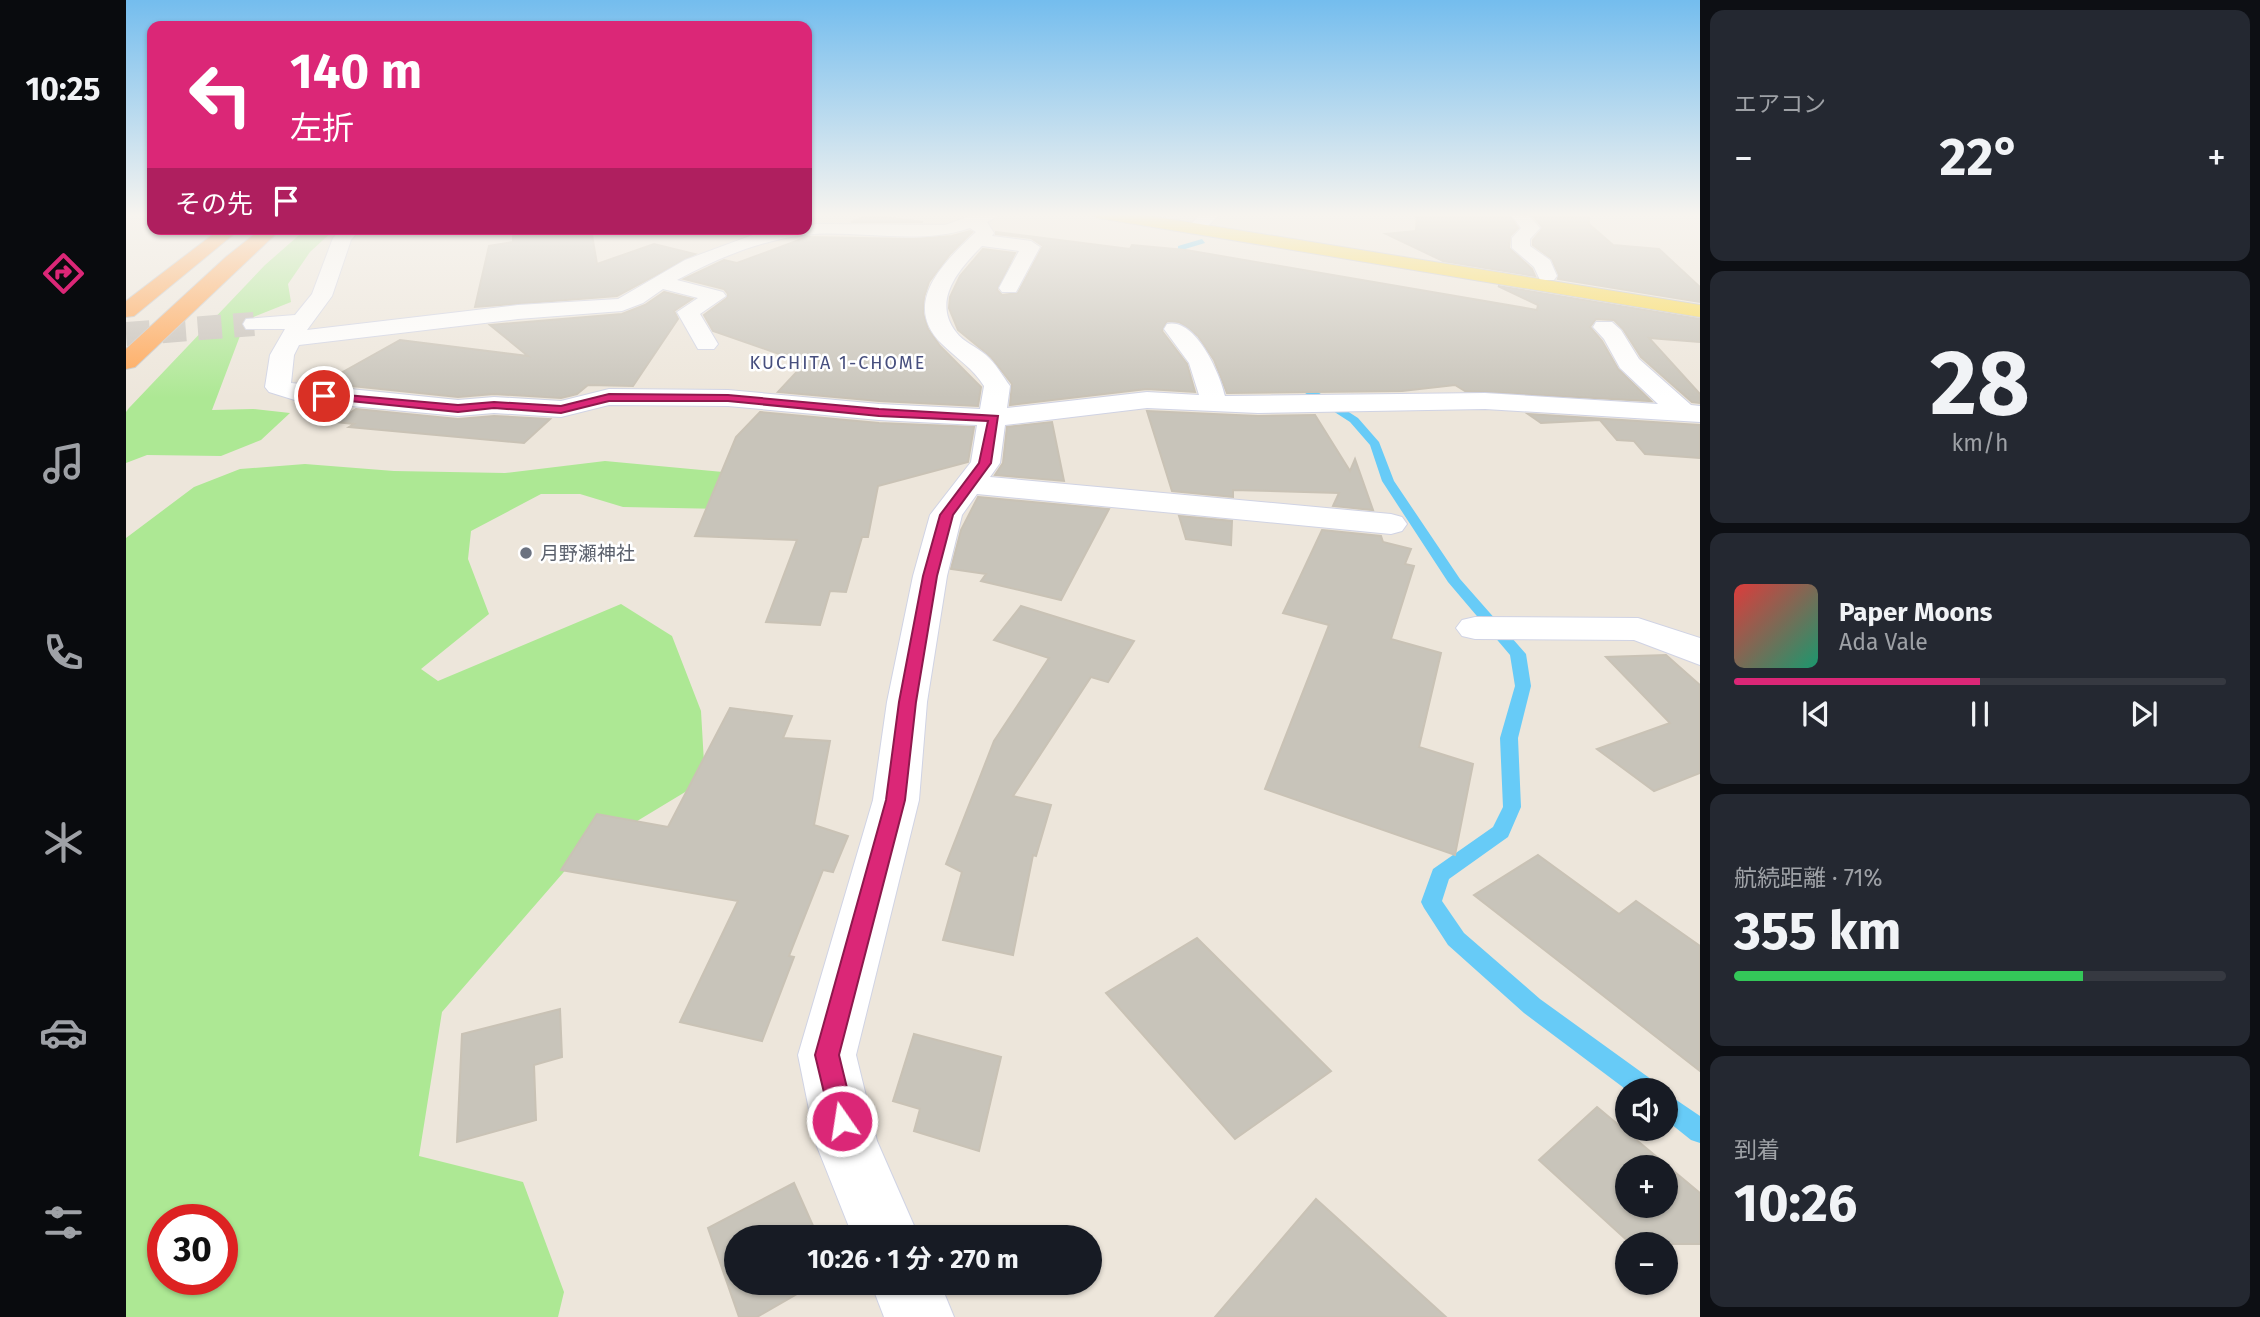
<!DOCTYPE html>
<html lang="ja">
<head>
<meta charset="utf-8">
<style>
	:root { --surface:#171b24; --page:#242831; --text:#f1f3f6; --muted:#9ea1a6; --line:#363941; --accent:#db2777 }
	body { margin:0; font-family:"Fira Sans","Noto Sans JP",sans-serif; background:var(--page); color:var(--text); height:100vh; display:flex; flex-direction:column; font-size:26px; white-space:nowrap }
	* { box-sizing:border-box; margin:0 }
	p { font-size:23px; color:var(--muted) }
	.icon { flex:none; width:38px; height:38px; fill:none; stroke:currentColor; stroke-width:2; stroke-linecap:round; stroke-linejoin:round }
	.map { position:relative; flex:1; overflow:hidden }
	.drawer { display:flex; flex-direction:column; gap:10px; padding:10px; background:#0d0f14; width:560px }
	.drawer>* { flex:none }
	.hud { position:absolute; left:21px; top:21px; width:665px; height:214px; border-radius:14px; box-shadow:0 2px 5px #0004; background:#db2777; color:#fff; overflow:hidden }
	.fabs { position:absolute; left:1489px; top:1078px; display:grid; gap:14px }
	.fabs a { display:grid; place-items:center; width:63px; height:63px; border-radius:50%; background:var(--surface); box-shadow:0 2px 5px #0004; font-size:35px }
	.speed { position:absolute; left:21px; top:1204px; display:flex; gap:14px; font-size:35px; font-weight:700; text-align:center }
	.speed>* { display:grid; place-content:center; width:91px; height:91px; border-radius:50%; background:var(--surface); box-shadow:0 2px 5px #0004; line-height:1 }
	.speed .limit { border:10px solid #d22; background:#fff; color:#111 }
	.pin { position:absolute; display:grid; place-items:center; width:60px; height:60px; color:#fff; margin:-30px; border:4px solid #fff; border-radius:50%; box-shadow:0 2px 7px #0007 }
	.me { position:absolute; width:77px; margin:-38px; rotate:347deg; stroke-linejoin:round; filter:drop-shadow(0 0 5px #0008) }
	.turn { display:flex; align-items:center; gap:24px; height:147px; padding:0 28px; font-size:32px }
	.turn .icon { width:91px; height:91px; stroke-width:2.5 }
	.turn b { display:block; font-size:49px; line-height:60px }
	.then { display:flex; align-items:center; height:66px; padding:0 28px; background:#0003; gap:14px; font-size:26px }
	.big { font-size:52px; font-weight:700; line-height:1.1 }
	.drawer .tile { flex:1; display:flex; flex-direction:column; justify-content:center; gap:10px; min-width:0; padding:0 24px; border-radius:14px; background:var(--page) }
	.drawer .dial { align-items:center; gap:0 }
	.dial b { font-size:91px; line-height:1 }
	.song { display:flex; align-items:center; gap:21px }
	.cover { width:84px; height:84px; border-radius:10px; background:linear-gradient(135deg,hsl(0 70% 55%),hsl(160 70% 35%)) }
	.played { height:7px; border-radius:4px; background:linear-gradient(90deg,var(--accent) 50%,var(--line) 50%) }
	.keys { display:flex; justify-content:space-around; direction:ltr }
	.heat { display:flex; justify-content:space-between; align-items:center; font-size:38px; direction:ltr }
	.charge { height:10px; border-radius:5px; background:linear-gradient(90deg,#34c759 71%,var(--line) 0) }
	.trip { position:absolute; left:598px; top:1225px; width:378px; height:70px; border-radius:35px; background:var(--surface); box-shadow:0 2px 5px #0004; font-weight:700; line-height:70px; text-align:center }
	main { display:flex; flex:1; min-height:0 }
	.tab-bar { display:flex; flex-direction:column; width:126px; justify-content:space-around; align-items:center; background:#090b0e; color:var(--muted) }
	.tab-bar .icon { width:49px; height:49px }
	.tab-bar .active { color:var(--accent) }
	.tab-bar b { font-size:32px; color:var(--text) }
	.map>svg:first-child { display:block }
</style>
</head>
<body>
<main>
<nav class="tab-bar">
<b>10:25</b>
<svg class="icon active" aria-label="directions" viewBox="0 0 24 24"><path d="M12 3l9 9-9 9-9-9zM9 14v-3h6M13 9l2 2-2 2"/></svg>
<svg class="icon" aria-label="music" viewBox="0 0 24 24"><path d="M9 18V5l10-2v13"/><circle cx="6" cy="18" r="3"/><circle cx="16" cy="16" r="3"/></svg>
<svg class="icon" aria-label="phone" viewBox="0 0 24 24"><path d="M5 4h4l2 5-3 2q2 4 5 5l2-3 5 2v4C11 20 4 13 5 4z"/></svg>
<svg class="icon" aria-label="climate" viewBox="0 0 24 24"><path d="M12 3v18M4 7l16 10M4 17L20 7"/></svg>
<svg class="icon" aria-label="car" viewBox="0 0 24 24"><path d="M5 17H2v-5l4-1 3-4h7l3 4 3 1v5h-3M9 17h6M6 11h13"/><circle cx="7" cy="17" r="2"/><circle cx="17" cy="17" r="2"/></svg>
<svg class="icon" aria-label="filters" viewBox="0 0 24 24"><path d="M4 7h16M4 17h16"/><circle cx="9" cy="7" r="2"/><circle cx="15" cy="17" r="2"/></svg>
</nav>
<div class="map">
<svg width="1574" height="1317" viewBox="0 0 1574 1317">
	<rect width="100%" height="100%" fill="#ede6db"/>
	<g fill="#ade894" fill-rule="evenodd">
		<path d="M180,229H209L184,252L162,284L165,302L120,320L86,410L127,409L164,413L135,440L95,456L21,455L0,463V412L3,408L139,265Z"/>
		<path d="M479,461L597,472L598,509L497,507L454,494H415L345,531L342,559L363,614L295,669L312,681L495,604L546,636L575,711L579,780L450,858L316,1012L293,1156L397,1182L438,1292L432,1317H0V538L68,487L114,469L179,464L268,471L379,473ZM37,1220H96V1279H37Z"/>
	</g>
	<g fill="none" stroke-linecap="round" stroke-linejoin="round">
		<g fill="#67cbf7" fill-rule="evenodd">
			<path d="M1076,239L1079,243L1059,249V256L1067,262V266H1061L1052,259V246Z"/>
			<path d="M1162,378H1170L1232,418L1253,442L1268,481L1334,579L1400,654L1405,686L1392,738L1395,807L1382,837L1323,879L1316,901L1338,933L1414,999L1529,1082L1532,1090L1502,1091L1398,1013L1322,945L1298,908L1295,902L1307,869L1367,827L1377,807L1374,738L1389,686L1384,655L1322,582L1256,481L1244,445L1224,422L1162,382Z"/>
			<path d="M1540,1093L1574,1116V1143L1565,1140L1540,1120Z"/>
		</g>
	</g>
	<g fill="#c8c4ba" stroke="#c9c2b5" stroke-width="2" fill-rule="evenodd">
		<path d="M1291,213H1382L1392,228L1384,236L1383,248L1406,269L1409,276L1317,261L1260,234L1290,231Z"/>
		<path d="M1405,213H1463V224L1487,245L1533,249L1574,287V302L1432,279L1433,275L1426,259L1407,245V240L1417,228Z"/>
		<path d="M743,215L797,222H725Z"/>
		<path d="M409,229H465L471,264L528,244L569,254L491,296L349,307L363,246L387,242V236L409,234Z"/>
		<path d="M844,231L846,232L824,254L803,282L798,297L797,313L802,329L814,346L855,387L852,406L753,401L652,392L679,363L587,331L578,315L601,298L602,294L598,289L558,279L598,260L611,263L681,237L787,239L826,236Z"/>
		<path d="M870,232L1004,249L1006,245L1060,250L1411,310L1412,305L1372,286L1574,319V342L1523,338L1574,394V403L1566,402L1515,357L1497,329L1488,320L1470,319L1464,327L1476,341L1492,369L1525,401L1339,391L1329,385L1276,391L1101,393L1088,360L1072,336L1053,322L1041,321L1036,331L1061,364L1069,392L1021,389L884,405L886,384L865,357L832,330L823,308L824,297L834,276L857,249L889,253L871,290L876,295L892,293L917,246L905,238L870,234Z"/>
		<path d="M538,292L566,299L548,311L552,319L507,386L462,385L451,394L435,398L368,394L332,397L197,383L274,340L402,356L364,325L496,314L519,305Z"/>
		<path d="M230,409L332,419L368,416L424,419L398,443L223,427L228,424L210,422Z"/>
		<path d="M1021,411L1132,416L1189,415L1224,471L1229,459L1247,510L1207,506L1213,493L1107,490V497L1046,491Z"/>
		<path d="M634,412L753,423L848,427L842,462L752,486L742,537H736L720,592L704,591L694,625L640,622L671,540L569,536L610,437Z"/>
		<path d="M1402,414L1574,425V458L1519,454L1508,441L1491,440L1474,420L1415,423Z"/>
		<path d="M926,422L938,481L869,475L877,463L881,427Z"/>
		<path d="M852,497L983,509L935,600L855,581L860,574L825,569L835,530Z"/>
		<path d="M1053,516L1106,521L1105,545L1060,539Z"/>
		<path d="M1196,530L1255,536L1257,542L1285,549L1279,564L1288,566L1265,639L1315,653L1293,747L1347,764L1329,855L1139,789L1203,625L1157,613Z"/>
		<path d="M895,606L1008,641L982,682L965,677L887,796L925,805L910,856L907,855L887,955L817,940L836,872L820,864L868,741L923,658L868,640Z"/>
		<path d="M1540,655L1574,685V773L1528,791L1471,749L1544,723L1480,657Z"/>
		<path d="M604,708L666,716L657,738L704,741L688,825L722,836L707,872L697,870L663,956L668,957L636,1041L554,1022L612,901L435,870L471,814L542,827Z"/>
		<path d="M1412,855L1493,914L1510,901L1574,946V1071L1348,895Z"/>
		<path d="M1071,938L1205,1071L1109,1139L980,993Z"/>
		<path d="M434,1009L436,1057L408,1065L410,1120L331,1142L336,1034Z"/>
		<path d="M788,1034L875,1057L853,1151L788,1131L794,1109L767,1101Z"/>
		<path d="M1471,1107L1574,1193V1244H1505L1413,1160ZM1502,1167H1540V1206H1502Z"/>
		<path d="M668,1183L692,1237H611V1283H690L631,1317H613L582,1228Z"/>
		<path d="M1190,1199L1320,1317H1089Z"/>
	</g>
	<g fill="none" stroke-linecap="round" stroke-linejoin="round">
		<path stroke="#c6c0b8" stroke-width="24" stroke-dasharray="24 12" stroke-linecap="butt" d="M0,334L128,324"/>
		<g stroke="#d0d3e4" stroke-width="2">
			<g id="minor">
				<path d="M853,213L876,214L861,222L868,233L866,236L905,241L914,247L890,292H876L873,288L893,251L856,246C834,268 805,300 830,332C837,342 851,347 860,355C870,364 876,375 884,386L881,408L1021,392L1073,395L1063,363L1038,329L1041,324C1069,317 1094,373 1099,396L1359,393L1532,404L1494,368L1478,339L1467,327L1470,322H1486L1495,330L1513,359L1565,405L1574,406V422L1359,409L1132,413L1021,408L879,425L874,463L864,477L1265,514L1276,517L1281,524L1276,531L1265,534L851,494L836,515L821,576L801,702L793,800L730,1055L751,1141L793,1237H727L690,1144L672,1055L747,800L761,702L787,576L804,515L845,462L851,425L753,420L602,406L483,405L435,417L368,413L332,416L172,401L143,392L139,387L144,355L159,329H120L117,324L120,319L169,315L186,294L207,238L215,229H234L225,240L206,296L181,330L392,305L492,299L559,260L640,230L681,229V225L690,224L819,225ZM844,228L850,232C819,261 774,303 816,344C831,359 847,368 858,386L854,409L753,404L602,390L483,389L435,401L368,397L332,400L165,383L168,355L173,345L392,319L496,311L517,303L537,289L572,298L551,312L572,349H588L592,344L574,314L600,296L597,292L551,280C593,257 640,238 688,234C739,231 795,245 844,228Z"/>
				<path d="M1384,213H1401L1414,228L1404,239V246L1424,260L1431,276L1428,280H1414L1408,267L1386,248V238L1395,228Z"/>
				<path d="M1349,617L1512,618L1574,638V665L1508,640L1349,639L1336,636L1330,628L1336,620Z"/>
				<path d="M745,1283H814L828,1317H758Z"/>
			</g>
		</g>
		<g stroke="#d0d3e4" stroke-width="2">
			<path id="tertiary" d="M1076,213H1095L1075,233H1063L1060,229Z"/>
		</g>
		<g stroke="#c8c8c8" stroke-width="2">
			<path id="primary" d="M964,213H1006L1574,305V317L972,218Z"/>
		</g>
		<g stroke="#c8c8c8" stroke-width="2">
			<g id="motorway">
				<path d="M94,229H114L8,316L0,317V301Z"/>
				<path d="M135,229H155L9,367L0,369V349L100,257Z"/>
			</g>
		</g>
		<use href="#minor" fill="#fff" fill-rule="evenodd"/>
		<use href="#tertiary" fill="#fff" fill-rule="evenodd"/>
		<use href="#primary" fill="#fada53" fill-rule="evenodd"/>
		<use href="#motorway" fill="#ffa554" fill-rule="evenodd"/>
	</g>
	<linearGradient id="sky" x2="0" y2="1"><stop stop-color="#74bdee"/><stop offset="0.54" stop-color="#f7f4ef"/><stop offset="1" stop-color="#f7f4ef" stop-opacity="0"/></linearGradient>
	<rect width="1574" height="398" fill="url(#sky)"/>
	<path fill="#db2777" stroke="#8e194d" stroke-width="2" d="M198,393L332,405L368,402L435,406L483,394L602,395L753,409L872,416L865,463L827,515L811,576L790,702L779,800L713,1055L729,1121L725,1130L716,1134L707,1130L689,1055L760,800L773,702L797,576L814,515L853,463L862,421L753,416L602,401H483L435,413L368,408L332,412L195,398V394Z"/>
	<circle fill="#6b7280" stroke="#fff" stroke-width="2.5" cx="400" cy="553" r="7"/>
	<g text-anchor="middle" stroke-width="5" stroke-linejoin="round" paint-order="stroke">
		<g font-size="18" letter-spacing="2" fill="#474f7e" stroke="#fff">
			<text x="712" y="369">KUCHITA 1-CHOME</text>
		</g>
		<g font-size="19" fill="#5b616d" stroke="#fff" text-anchor="start">
			<text x="414" y="560">月野瀬神社</text>
		</g>
	</g>
</svg>
<div class="fabs">
<a><svg class="icon" aria-label="sound" viewBox="0 0 24 24"><path d="M4 9h4l5-4v14l-5-4H4zM17 9q2 3 0 6"/></svg></a>
<a>+</a>
<a>−</a>
</div>
<div class="speed"><div class="limit">30</div></div>
<div class="pin" style="left:198px;top:396px;background:#d93025"><svg class="icon" aria-label="arrive" viewBox="0 0 24 24"><path d="M6 21V4h12l-3 4 3 4H6"/></svg></div>
<svg class="me" style="left:716px;top:1121px" viewBox="-20 -20 40 40"><circle r="17" fill="#db2777" stroke="#fff" stroke-width="3"/><path d="M0-11L8 9 0 5-8 9z" fill="#fff"/></svg>
<div class="trip">10:26 · 1 分 · 270 m</div>
<div class="hud">
<div class="turn"><svg class="icon" aria-label="left" viewBox="0 0 24 24"><path d="M17 20v-9H6M10 6l-5 5 5 5"/></svg><div><b>140 m</b>左折</div></div>
<div class="then">その先<svg class="icon" aria-label="arrive" viewBox="0 0 24 24"><path d="M6 21V4h12l-3 4 3 4H6"/></svg></div>
</div>
</div>
<section class="drawer">
<div class="tile"><p>エアコン</p>
<div class="heat"><a>−</a><b class="big">22°</b><a>+</a></div>
</div>
<div class="tile dial"><b>28</b><p>km/h</p></div>
<div class="tile">
<div class="song"><i class="cover"></i><div><b>Paper Moons</b><p>Ada Vale</p></div></div>
<div class="played"></div>
<div class="keys"><svg class="icon" aria-label="previous" viewBox="0 0 24 24"><path d="M18 5L8 12l10 7zM5 5v14"/></svg><svg class="icon" aria-label="pause" viewBox="0 0 24 24"><path d="M8 5v14M16 5v14"/></svg><svg class="icon" aria-label="next" viewBox="0 0 24 24"><path d="M6 5l10 7-10 7zM19 5v14"/></svg></div>
</div>
<div class="tile"><p>航続距離 · 71%</p><b class="big">355 km</b><div class="charge"></div></div>
<div class="tile"><p>到着</p><b class="big">10:26</b></div>
</section>
</main>
</body>
</html>
